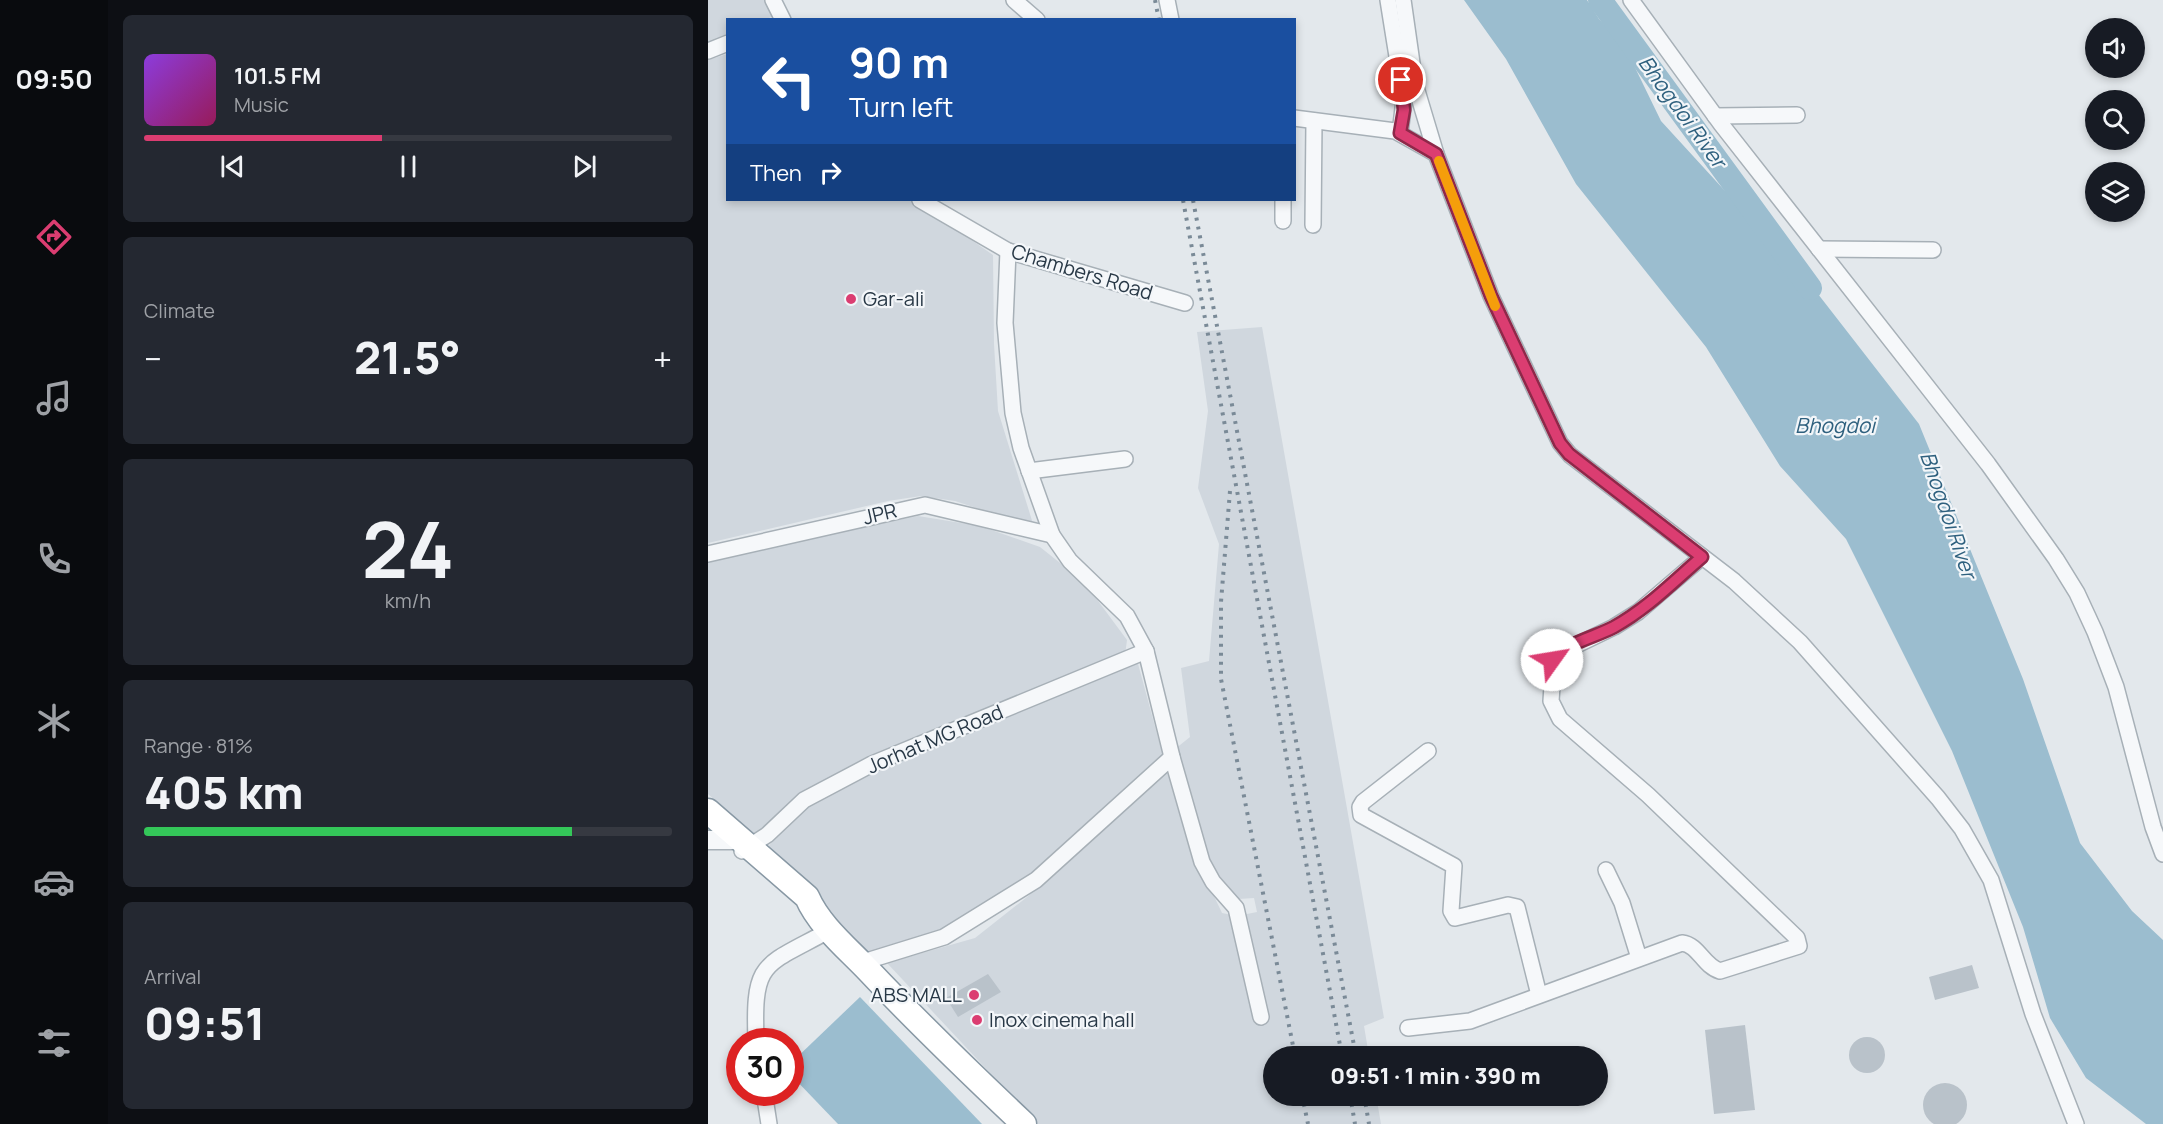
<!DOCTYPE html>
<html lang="en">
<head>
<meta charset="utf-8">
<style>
	:root { --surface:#171b24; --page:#242831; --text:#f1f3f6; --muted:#9ea1a6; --line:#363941; --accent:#db3d71 }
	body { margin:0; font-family:Manrope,sans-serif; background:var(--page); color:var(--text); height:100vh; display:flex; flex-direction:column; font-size:22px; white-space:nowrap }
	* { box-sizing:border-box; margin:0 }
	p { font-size:20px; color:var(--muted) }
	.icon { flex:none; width:33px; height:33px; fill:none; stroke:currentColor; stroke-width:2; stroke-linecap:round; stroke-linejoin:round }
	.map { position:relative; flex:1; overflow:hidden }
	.sheet { display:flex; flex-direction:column; gap:15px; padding:15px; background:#0d0f14; width:600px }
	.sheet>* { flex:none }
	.top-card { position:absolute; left:18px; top:18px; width:570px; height:183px; border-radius:0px; box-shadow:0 3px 9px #0003; background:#1a4fa0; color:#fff; overflow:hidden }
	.fabs { position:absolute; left:1377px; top:18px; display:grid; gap:12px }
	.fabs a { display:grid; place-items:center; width:60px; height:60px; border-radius:50%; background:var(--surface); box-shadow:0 3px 9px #0003; font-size:30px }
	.speed { position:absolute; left:18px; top:1028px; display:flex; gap:12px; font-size:30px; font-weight:700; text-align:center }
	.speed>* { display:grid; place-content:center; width:78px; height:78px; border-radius:50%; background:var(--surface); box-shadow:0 3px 9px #0003; line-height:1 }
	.speed .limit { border:9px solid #d22; background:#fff; color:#111 }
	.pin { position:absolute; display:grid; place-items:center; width:51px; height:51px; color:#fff; margin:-26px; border:3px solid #fff; border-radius:50%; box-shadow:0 2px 6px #0007 }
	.me { position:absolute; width:66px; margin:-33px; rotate:58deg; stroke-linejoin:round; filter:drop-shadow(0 0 4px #0008) }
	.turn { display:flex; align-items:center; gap:21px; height:126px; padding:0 24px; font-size:27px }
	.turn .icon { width:78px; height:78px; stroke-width:2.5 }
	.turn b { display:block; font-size:42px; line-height:51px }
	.then { display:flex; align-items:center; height:57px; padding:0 24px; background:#0003; gap:12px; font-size:22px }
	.big { font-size:45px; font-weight:800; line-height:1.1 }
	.sheet .widget { flex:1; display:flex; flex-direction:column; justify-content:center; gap:9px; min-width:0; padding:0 21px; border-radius:9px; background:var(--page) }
	.sheet .dial { align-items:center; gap:0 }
	.dial b { font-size:78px; line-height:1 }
	.song { display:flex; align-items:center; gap:18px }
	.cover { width:72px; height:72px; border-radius:9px; background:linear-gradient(135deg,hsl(270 70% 55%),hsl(330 70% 35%)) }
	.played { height:6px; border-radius:3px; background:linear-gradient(90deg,var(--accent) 45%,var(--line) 45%) }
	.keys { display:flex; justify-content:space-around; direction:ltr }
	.heat { display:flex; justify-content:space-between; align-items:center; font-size:33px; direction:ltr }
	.charge { height:9px; border-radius:4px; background:linear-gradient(90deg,#34c759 81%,var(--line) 0) }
	.trip { position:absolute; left:555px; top:1046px; width:345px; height:60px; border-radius:30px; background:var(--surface); box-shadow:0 3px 9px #0003; font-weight:800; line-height:60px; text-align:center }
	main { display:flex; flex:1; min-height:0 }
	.tab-bar { display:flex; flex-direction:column; width:108px; justify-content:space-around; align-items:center; background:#090b0e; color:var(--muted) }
	.tab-bar .icon { width:42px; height:42px }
	.tab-bar .selected { color:var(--accent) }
	.tab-bar b { font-size:27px; color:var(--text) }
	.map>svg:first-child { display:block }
</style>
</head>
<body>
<main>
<nav class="tab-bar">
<b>09:50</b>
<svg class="icon selected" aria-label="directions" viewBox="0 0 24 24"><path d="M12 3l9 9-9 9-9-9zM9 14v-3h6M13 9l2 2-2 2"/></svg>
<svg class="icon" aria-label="music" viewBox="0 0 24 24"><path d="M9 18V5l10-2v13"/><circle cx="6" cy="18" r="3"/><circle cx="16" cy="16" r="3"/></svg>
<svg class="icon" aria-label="phone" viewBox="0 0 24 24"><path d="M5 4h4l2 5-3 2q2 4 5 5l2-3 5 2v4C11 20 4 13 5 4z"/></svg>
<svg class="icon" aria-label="climate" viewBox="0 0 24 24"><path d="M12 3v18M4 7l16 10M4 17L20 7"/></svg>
<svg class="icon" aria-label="car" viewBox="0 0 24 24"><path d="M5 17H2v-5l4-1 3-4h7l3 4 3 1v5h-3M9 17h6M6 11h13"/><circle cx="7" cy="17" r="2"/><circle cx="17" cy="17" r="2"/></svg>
<svg class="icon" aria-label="filters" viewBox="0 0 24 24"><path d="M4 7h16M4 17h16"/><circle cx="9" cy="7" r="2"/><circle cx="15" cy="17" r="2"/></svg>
</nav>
<section class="sheet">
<div class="widget">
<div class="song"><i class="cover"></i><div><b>101.5 FM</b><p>Music</p></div></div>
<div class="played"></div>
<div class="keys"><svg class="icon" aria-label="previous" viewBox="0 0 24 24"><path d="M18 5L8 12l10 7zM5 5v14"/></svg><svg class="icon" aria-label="pause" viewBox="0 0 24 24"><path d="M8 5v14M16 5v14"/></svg><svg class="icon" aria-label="next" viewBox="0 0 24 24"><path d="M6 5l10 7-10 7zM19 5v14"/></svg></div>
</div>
<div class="widget"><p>Climate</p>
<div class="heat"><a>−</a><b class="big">21.5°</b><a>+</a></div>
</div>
<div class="widget dial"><b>24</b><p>km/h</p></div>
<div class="widget"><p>Range · 81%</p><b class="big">405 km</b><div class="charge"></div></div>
<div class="widget"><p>Arrival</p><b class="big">09:51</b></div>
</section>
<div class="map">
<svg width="1455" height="1124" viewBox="0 0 1455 1124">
	<rect width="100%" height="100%" fill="#e3e8ec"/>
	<g fill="#d0d7de">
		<path d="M0,0H58L66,16L58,19L20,20L19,34L0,41Z"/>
		<path d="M19,54L20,200H206L285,255L286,344L290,411L326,527L247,501L213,496L180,501L0,543V60Z"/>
		<path d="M554,327L676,1018L656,1026L661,1056H566V1095H668L673,1124H330L179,963L267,938L319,897L460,773L487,856L514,913L529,916L549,912L546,898L531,899L497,859L467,749L482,737L473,668L501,661L511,544L490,488L500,411L489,332Z"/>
		<path d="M210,516L272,526L332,547L376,582L419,640L417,655L234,727L113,783L90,795L47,836L0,794V563L64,546Z"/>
		<path d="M429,660L455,756L291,903L225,935L159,952L58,849L98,804L206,751Z"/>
	</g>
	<g fill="#9bbdcf">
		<path d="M756,0H879L891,19L917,47L953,121L1103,285L1211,424L1315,679L1372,843L1424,911L1455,940V1124H1438L1378,1078L1342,1018L1315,927L1244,751L1138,539L1072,466L998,347L868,184L798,59Z"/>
		<path d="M152,997L274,1124H130L83,1075V1063Z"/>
	</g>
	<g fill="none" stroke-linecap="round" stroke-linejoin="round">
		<path stroke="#9bbdcf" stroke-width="24" d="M892,0L1102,288"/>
	</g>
	<g fill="#b9c2ca">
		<path d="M1264,965L1271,988L1227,1000L1221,977Z"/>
		<path d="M280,974L293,992L250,1017L238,998Z"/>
		<path d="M1037,1025L1047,1110L1006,1114L997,1030Z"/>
		<circle cx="1159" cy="1055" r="18"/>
		<circle cx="1237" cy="1105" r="22"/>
	</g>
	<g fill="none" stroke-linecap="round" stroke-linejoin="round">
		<g stroke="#a7b0b7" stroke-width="18">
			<g id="minor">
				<path d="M65,0L75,20"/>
				<path d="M306,0L329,20"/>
				<path d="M459,0L463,20"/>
				<path d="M680,0L696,100L692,133"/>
				<path d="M695,0L707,84L728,154L783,296L852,443L862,455L1026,581L1092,642L1230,798L1254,829L1283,880L1325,1014L1368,1124"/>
				<path d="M923,0L1013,124L1280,464L1348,559L1369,593L1387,632L1408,687L1445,827L1455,854"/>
				<path d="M0,51L20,43"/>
				<path d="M1007,116L1089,115"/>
				<path d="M586,118L687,131L728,154"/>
				<path d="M212,200L300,251L477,303"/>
				<path d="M575,221V200"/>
				<path d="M605,225L606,121"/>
				<path d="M1111,249L1225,250"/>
				<path d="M300,251L297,323L305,413L313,448L344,535L362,561L419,616L438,651L464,757L494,862L505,882L528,908L553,1017"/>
				<path d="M321,471L417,459"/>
				<path d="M0,554L217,505L344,535"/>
				<path d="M720,751L655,802L652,807L653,815L746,866L743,911L747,918L800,905L809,907L831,995"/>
				<path d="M34,851L59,835L96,800L164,764L438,651"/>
				<path d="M898,870L914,903L931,958"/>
				<path d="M152,963L236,937L328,880L464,757"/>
				<path d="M700,1028L762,1021L974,943C991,945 995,966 1012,971L1091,946L1089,938L940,795L852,719L843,701L846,656L906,627L930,612L994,557"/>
				<path d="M48,1041C45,959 55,967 122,930"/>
				<path d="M56,1092L61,1124"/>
			</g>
		</g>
		<g stroke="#a7b0b7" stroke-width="21">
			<path id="tertiary" d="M0,840H31"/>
		</g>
		<g stroke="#8898a4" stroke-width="27">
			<path id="trunk" d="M0,811L99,897C111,925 139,948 160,970C210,1023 263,1074 316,1124"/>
		</g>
		<use href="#minor" stroke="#f6f8fa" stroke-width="15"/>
		<use href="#tertiary" stroke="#f6f8fa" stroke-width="18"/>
		<use href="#trunk" stroke="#fff" stroke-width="24"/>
		<g stroke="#7a8a97" stroke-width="4" stroke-dasharray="3 6" stroke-linecap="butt">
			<path d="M447,0L451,20"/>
			<path d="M475,200L634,1056"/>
			<path d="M485,200L648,1056"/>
			<path d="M522,491L513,602V679L587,1056"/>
			<path d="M594,1095L600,1124"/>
			<path d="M642,1095L647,1124"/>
			<path d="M656,1095L661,1124"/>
		</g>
	</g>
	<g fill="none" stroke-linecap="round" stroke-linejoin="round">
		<g stroke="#8e2849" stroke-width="15">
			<path id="route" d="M693,80L696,110L692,133L728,154L783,296L852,443L861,454L994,557C966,581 939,609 906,627C890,636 853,645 844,660"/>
		</g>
		<use href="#route" stroke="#db3d71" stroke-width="10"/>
		<path stroke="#f59e0b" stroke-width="10" d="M731,161L787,306"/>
	</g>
	<g fill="#db3d71" stroke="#f3f6f9" stroke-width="2">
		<circle cx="143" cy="299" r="6"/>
		<circle cx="266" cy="995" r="6"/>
		<circle cx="269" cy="1020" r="6"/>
	</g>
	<g text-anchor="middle" stroke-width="4.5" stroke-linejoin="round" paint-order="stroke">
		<g font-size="20" fill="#283846" stroke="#f3f6f9">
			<text transform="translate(374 272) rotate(17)" y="7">Chambers Road</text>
			<text transform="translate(172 514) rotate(-13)" y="7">JPR</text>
			<text transform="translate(227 739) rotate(-23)" y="7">Jorhat MG Road</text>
		</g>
		<g font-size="20" fill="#283846" stroke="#f3f6f9" text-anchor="start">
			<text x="155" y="306">Gar-ali</text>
			<text x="254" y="1002" text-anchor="end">ABS MALL</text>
			<text x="281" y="1027">Inox cinema hall</text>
		</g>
		<g font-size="21" font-style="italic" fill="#2e607e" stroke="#f3f6f9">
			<text transform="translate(974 112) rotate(54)" y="7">Bhogdoi River</text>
			<text x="1127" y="433">Bhogdoi</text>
			<text transform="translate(1240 515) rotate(71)" y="7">Bhogdoi River</text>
		</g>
	</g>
</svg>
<div class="fabs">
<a><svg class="icon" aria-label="sound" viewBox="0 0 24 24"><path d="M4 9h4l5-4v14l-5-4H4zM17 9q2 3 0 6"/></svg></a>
<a><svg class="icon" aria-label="search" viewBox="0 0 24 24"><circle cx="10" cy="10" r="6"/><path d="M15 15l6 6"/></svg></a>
<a><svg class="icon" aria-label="layers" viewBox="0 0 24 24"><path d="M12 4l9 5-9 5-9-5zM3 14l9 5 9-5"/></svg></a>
</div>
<div class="speed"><div class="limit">30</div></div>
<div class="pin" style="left:693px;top:80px;background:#d93025"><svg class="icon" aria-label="arrive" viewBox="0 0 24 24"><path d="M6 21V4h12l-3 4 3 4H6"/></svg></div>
<svg class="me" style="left:844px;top:660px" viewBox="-20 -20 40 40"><circle r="19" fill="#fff"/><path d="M0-13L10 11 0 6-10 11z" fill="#db3d71"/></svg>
<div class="trip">09:51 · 1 min · 390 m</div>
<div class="top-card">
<div class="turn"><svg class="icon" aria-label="left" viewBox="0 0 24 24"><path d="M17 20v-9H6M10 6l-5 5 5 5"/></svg><div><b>90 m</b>Turn left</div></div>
<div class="then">Then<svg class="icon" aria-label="right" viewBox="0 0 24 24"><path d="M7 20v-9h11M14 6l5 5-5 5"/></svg></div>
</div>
</div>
</main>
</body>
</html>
